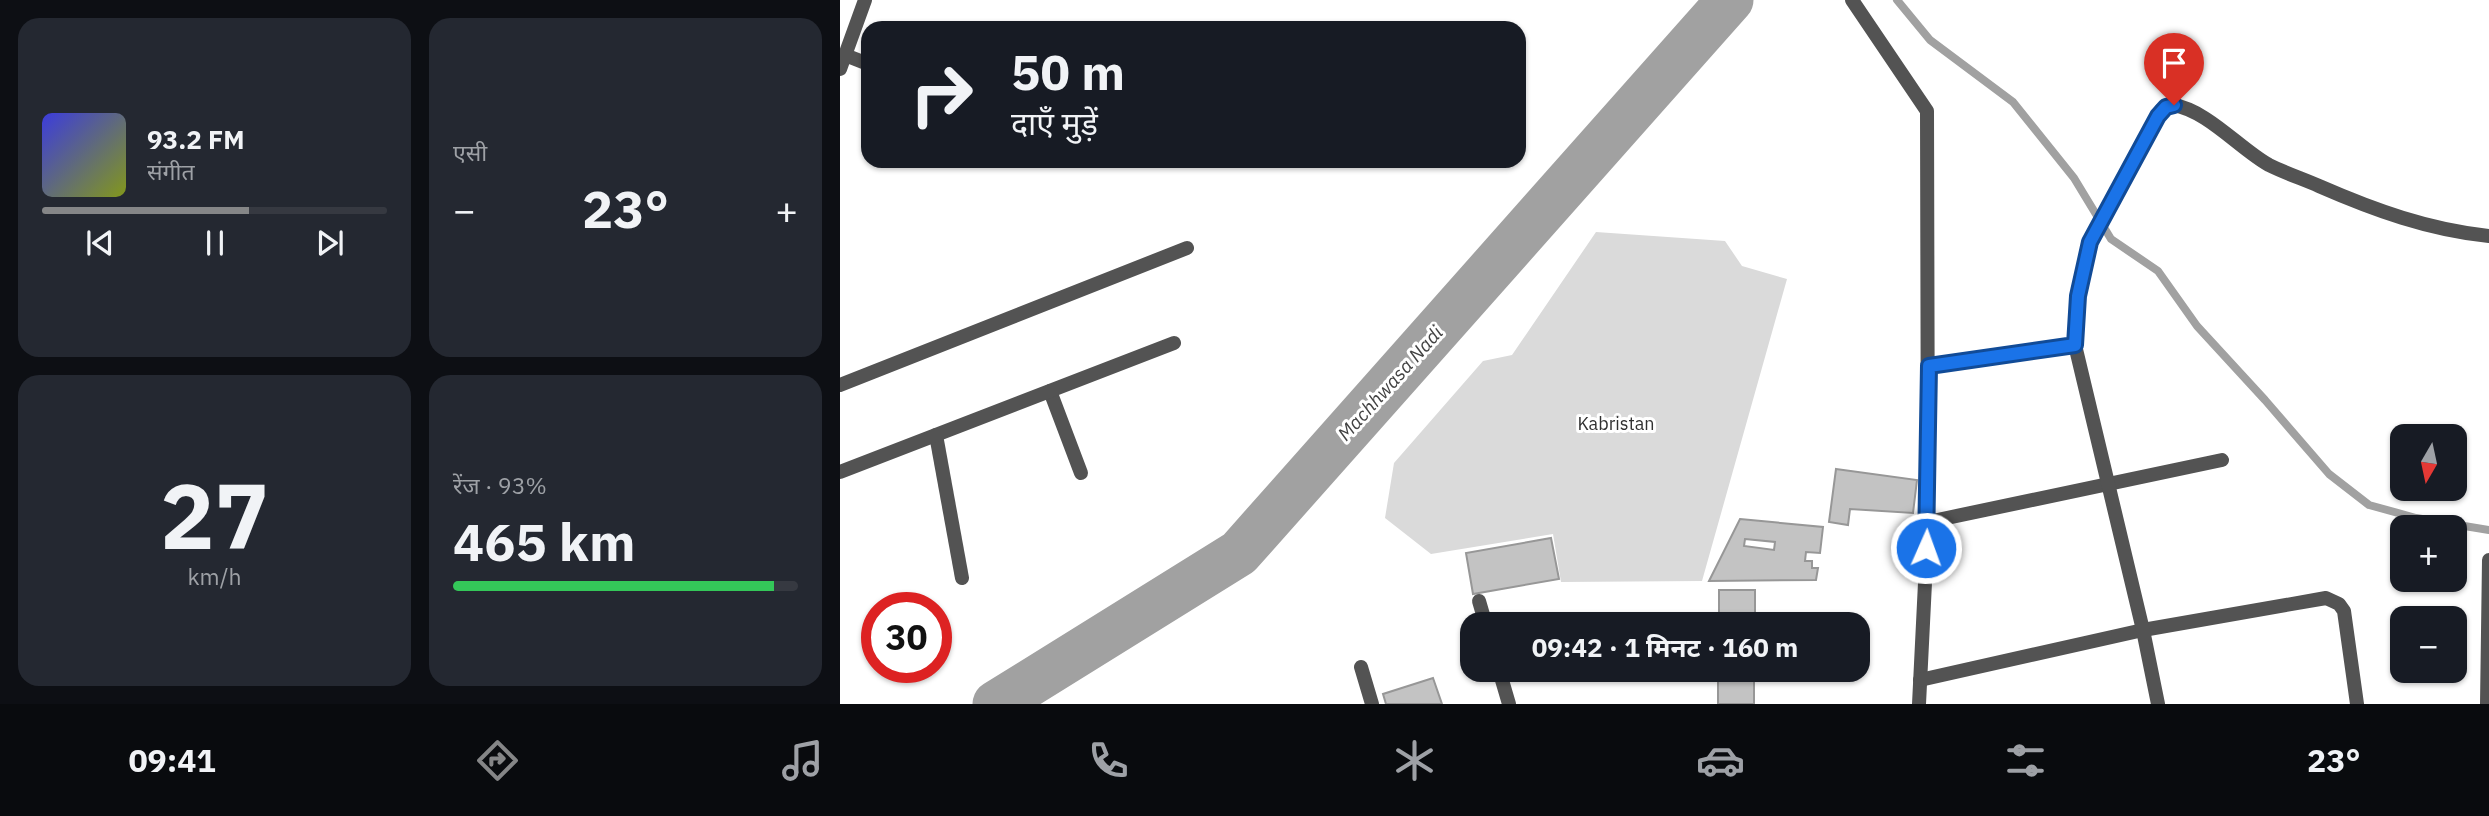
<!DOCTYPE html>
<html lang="hi">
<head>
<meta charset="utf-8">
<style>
	:root { --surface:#171b24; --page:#242831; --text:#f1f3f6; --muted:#9ea1a6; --line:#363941; --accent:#858687 }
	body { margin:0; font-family:"IBM Plex Sans","Noto Sans Devanagari",sans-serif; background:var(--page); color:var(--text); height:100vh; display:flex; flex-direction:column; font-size:26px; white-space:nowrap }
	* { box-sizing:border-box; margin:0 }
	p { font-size:23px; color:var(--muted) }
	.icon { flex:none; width:38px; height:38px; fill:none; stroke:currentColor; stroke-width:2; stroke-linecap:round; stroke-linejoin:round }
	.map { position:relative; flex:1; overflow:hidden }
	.details { display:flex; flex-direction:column; gap:18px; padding:18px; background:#0d0f14; width:840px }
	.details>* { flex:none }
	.hud { position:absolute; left:21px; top:21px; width:665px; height:147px; border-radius:21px; box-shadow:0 2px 5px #0004; background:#171b24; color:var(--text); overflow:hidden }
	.needle { width:46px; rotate:189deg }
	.buttons { position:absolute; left:1550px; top:424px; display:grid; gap:14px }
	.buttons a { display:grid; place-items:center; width:77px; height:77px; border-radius:14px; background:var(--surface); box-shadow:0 2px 5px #0004; font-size:35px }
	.speed { position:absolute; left:21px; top:592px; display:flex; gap:14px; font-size:35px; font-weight:700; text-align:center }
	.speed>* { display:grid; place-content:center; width:91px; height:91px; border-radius:50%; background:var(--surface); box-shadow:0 2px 5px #0004; line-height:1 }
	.speed .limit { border:10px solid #d22; background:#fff; color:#111 }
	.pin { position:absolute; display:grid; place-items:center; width:60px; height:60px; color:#fff; margin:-72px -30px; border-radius:50% 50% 50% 0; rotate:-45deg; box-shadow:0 0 7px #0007 }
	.pin .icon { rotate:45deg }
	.me { position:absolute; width:77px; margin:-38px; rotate:2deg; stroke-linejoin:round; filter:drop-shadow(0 0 5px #0008) }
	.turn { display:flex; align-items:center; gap:24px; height:147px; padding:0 35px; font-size:32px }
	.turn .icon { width:91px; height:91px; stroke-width:2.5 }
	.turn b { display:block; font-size:49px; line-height:60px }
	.big { font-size:52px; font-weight:700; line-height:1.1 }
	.details .tile { flex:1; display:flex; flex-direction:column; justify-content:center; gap:10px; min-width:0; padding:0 24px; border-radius:21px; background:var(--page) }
	.details .dial { align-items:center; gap:0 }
	.dial b { font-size:91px; line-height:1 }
	.song { display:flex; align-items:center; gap:21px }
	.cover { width:84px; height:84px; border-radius:10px; background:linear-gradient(135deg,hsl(240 70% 55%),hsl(70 70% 35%)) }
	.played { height:7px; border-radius:4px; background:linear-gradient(90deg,var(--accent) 60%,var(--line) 60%) }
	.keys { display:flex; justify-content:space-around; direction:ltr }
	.heat { display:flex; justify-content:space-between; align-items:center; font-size:38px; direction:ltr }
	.charge { height:10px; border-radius:5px; background:linear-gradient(90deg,#34c759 93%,var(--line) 0) }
	.details .tiles { flex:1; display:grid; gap:18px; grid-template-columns:repeat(2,1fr) }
	.trip { position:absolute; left:620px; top:612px; width:410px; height:70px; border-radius:21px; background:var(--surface); box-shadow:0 2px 5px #0004; font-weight:700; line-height:70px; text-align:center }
	.tab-bar { display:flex; height:112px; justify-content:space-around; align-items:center; background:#090b0e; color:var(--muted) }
	.tab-bar .icon { width:49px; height:49px }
	.tab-bar .on { color:var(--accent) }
	.tab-bar b { font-size:32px; color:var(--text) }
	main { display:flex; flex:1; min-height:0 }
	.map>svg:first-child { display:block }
</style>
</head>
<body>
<main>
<section class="details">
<div class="tiles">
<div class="tile">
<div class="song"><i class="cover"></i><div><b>93.2 FM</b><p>संगीत</p></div></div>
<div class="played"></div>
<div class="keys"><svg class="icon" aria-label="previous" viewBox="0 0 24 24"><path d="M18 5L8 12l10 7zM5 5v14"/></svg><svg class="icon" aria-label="pause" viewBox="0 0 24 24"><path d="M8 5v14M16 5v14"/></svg><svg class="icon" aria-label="next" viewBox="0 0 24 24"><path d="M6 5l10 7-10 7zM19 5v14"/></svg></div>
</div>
<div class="tile"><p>एसी</p>
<div class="heat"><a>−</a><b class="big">23°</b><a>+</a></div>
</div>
<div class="tile dial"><b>27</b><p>km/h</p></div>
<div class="tile"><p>रेंज · 93%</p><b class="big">465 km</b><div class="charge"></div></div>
</div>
</section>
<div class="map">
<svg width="1649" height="704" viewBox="0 0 1649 704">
	<rect width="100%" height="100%" fill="#fff"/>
	<path fill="#dadada" d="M756,232L885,241L902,266L947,279L862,581L721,582L713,534L591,554L545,518L554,463L643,361L672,355Z"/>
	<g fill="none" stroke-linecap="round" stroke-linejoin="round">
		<path stroke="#a1a1a1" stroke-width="8" d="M1057,0L1090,40L1173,102L1234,178L1271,239L1318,271L1357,326L1425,400L1489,474L1529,505L1576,518L1649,530"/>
		<path stroke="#a1a1a1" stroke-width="47" d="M156,704L399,553L890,0"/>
	</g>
	<g fill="#c3c3c3" stroke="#979797" stroke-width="2" fill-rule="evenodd">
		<path d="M996,469L1077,480L1073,513L1010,509L1008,525L989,522Z"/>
		<path d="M900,519L983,527L980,553L966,552L965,561H972V568H978L976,580L869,581ZM905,539L935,542L934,550L904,546Z"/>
		<path d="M711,538L719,579L633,594L626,553Z"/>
		<rect x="879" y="590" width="36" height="35"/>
		<rect x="878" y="670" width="36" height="34"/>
		<path d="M593,678L602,704H546L543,694Z"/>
	</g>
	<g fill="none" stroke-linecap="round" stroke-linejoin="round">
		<g stroke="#535353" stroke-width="14">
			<path d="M5,55L28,64"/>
			<path d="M0,69L25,0"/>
			<path d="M269,161H270"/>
			<path d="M0,385L347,248"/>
			<path d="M210,391L241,473"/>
			<path d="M96,435L122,578"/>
			<path d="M0,472L334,343"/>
		</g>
		<g stroke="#535353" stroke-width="14">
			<path d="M1012,0L1087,111L1088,522L1079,704"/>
			<path d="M1089,366L1235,345"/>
			<path d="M1088,522L1382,460"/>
			<path d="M639,601L646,625"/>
			<path d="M521,667L532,704"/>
			<path d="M659,670L669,704"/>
			<path d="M1080,680L1303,630L1486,598L1499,604L1504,611L1517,704"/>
			<path d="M1318,704L1303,630L1235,345L1238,296L1250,242L1321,110L1333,105C1367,110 1400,149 1429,165C1445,173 1463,179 1479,186C1534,210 1589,230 1649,236"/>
			<path d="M1647,704L1649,560"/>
		</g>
	</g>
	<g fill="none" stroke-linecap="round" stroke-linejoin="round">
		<g stroke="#114b97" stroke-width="18">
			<path id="route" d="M1086,548L1089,366L1235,345L1238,296L1250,242L1318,116L1326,107L1334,105"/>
		</g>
		<use href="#route" stroke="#1a73e8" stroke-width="12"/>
	</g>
	<g text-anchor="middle" stroke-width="6" stroke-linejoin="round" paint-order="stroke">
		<g font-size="18" fill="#313131" stroke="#fff">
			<text x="776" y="430">Kabristan</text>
		</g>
		<g font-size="19" font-style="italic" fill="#424242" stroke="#fff">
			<text transform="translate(550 383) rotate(-48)" y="7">Machhwasa Nadi</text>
		</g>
	</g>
</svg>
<div class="buttons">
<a><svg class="needle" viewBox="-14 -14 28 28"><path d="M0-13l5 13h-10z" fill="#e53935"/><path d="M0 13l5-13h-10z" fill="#9ea1a6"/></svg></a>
<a>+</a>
<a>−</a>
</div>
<div class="speed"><div class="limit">30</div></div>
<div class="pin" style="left:1334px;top:105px;background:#d93025"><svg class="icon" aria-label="arrive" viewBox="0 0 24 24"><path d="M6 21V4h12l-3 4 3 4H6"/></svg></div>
<svg class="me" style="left:1086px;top:548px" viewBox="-20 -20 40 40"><circle r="17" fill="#1a73e8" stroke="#fff" stroke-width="3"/><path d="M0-11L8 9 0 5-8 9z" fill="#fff"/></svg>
<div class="trip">09:42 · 1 मिनट · 160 m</div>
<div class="hud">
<div class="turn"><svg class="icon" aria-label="right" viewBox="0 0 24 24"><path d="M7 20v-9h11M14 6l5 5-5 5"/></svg><div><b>50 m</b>दाएँ मुड़ें</div></div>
</div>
</div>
</main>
<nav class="tab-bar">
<b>09:41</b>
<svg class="icon on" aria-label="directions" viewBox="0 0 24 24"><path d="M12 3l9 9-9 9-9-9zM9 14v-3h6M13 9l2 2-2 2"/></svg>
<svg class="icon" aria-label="music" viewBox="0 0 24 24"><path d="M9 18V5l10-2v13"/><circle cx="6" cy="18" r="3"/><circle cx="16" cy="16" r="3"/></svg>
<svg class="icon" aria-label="phone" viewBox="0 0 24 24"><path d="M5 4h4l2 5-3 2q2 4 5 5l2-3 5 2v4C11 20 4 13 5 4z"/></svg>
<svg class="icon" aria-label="climate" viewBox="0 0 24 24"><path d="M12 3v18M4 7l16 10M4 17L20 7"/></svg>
<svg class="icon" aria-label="car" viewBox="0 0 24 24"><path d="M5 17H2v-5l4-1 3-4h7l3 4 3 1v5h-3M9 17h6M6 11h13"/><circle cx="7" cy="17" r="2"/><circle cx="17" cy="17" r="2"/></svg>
<svg class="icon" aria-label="filters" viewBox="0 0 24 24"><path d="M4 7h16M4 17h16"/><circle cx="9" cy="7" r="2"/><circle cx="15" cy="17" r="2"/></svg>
<b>23°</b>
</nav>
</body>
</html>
